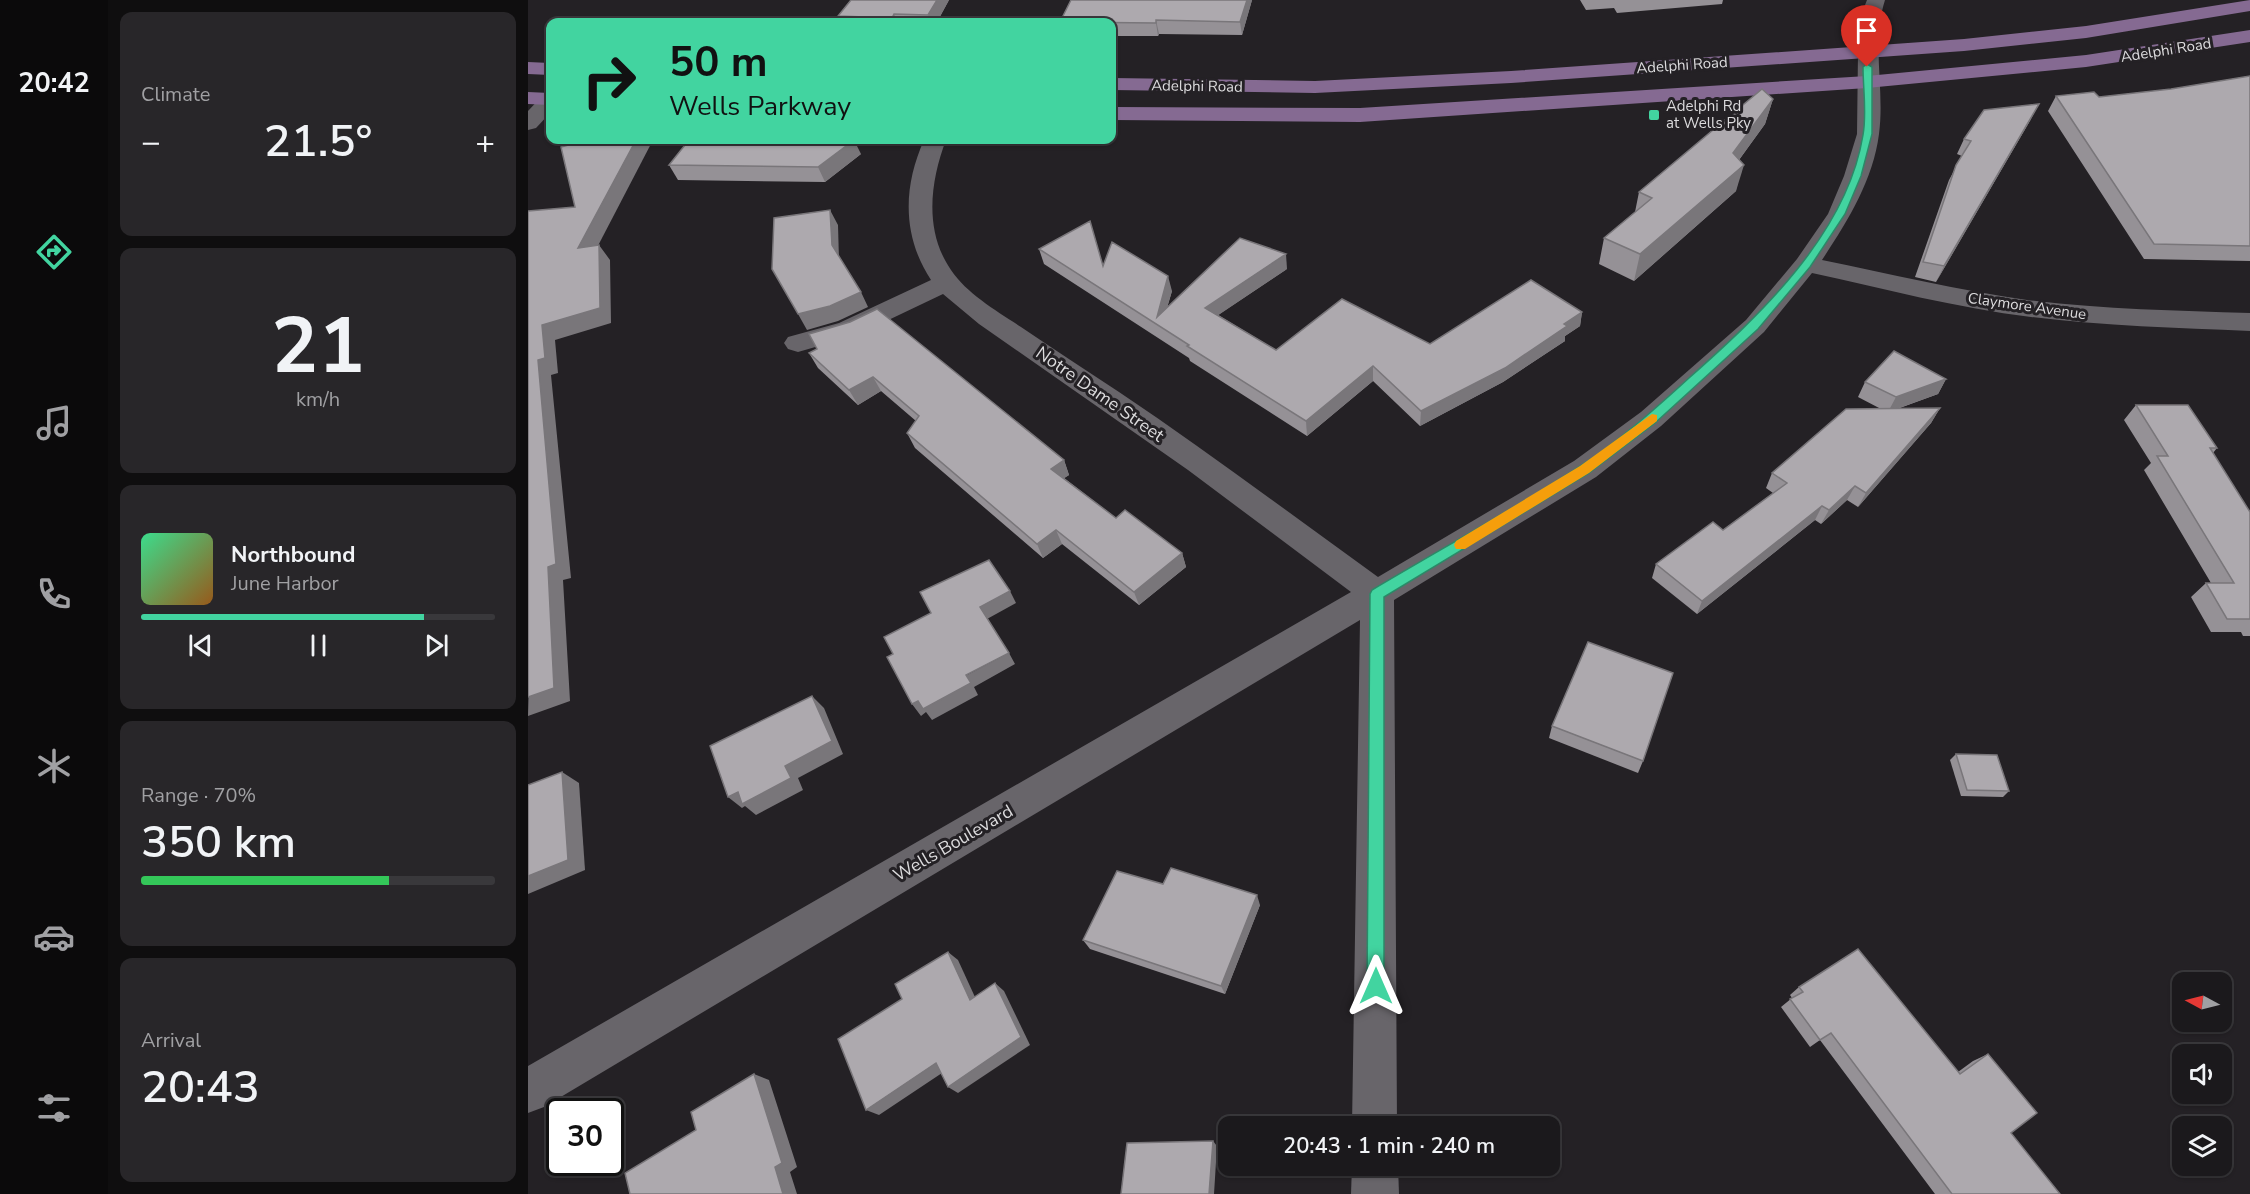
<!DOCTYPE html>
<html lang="en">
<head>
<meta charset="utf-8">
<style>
	:root { --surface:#1b191c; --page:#282629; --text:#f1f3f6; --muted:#a0a0a3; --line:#39383b; --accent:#42d4a0 }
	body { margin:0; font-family:"Nunito Sans",sans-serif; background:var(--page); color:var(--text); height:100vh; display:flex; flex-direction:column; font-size:22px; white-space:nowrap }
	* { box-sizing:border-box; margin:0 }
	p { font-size:20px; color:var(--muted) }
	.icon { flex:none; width:33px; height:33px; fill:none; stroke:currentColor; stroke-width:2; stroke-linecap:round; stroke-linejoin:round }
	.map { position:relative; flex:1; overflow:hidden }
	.side { display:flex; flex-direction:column; gap:12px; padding:12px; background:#0f0e0f; width:420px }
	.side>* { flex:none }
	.guide { position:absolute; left:18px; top:18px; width:570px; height:126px; border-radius:12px; box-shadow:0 2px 4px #0004,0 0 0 2px var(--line); background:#42d4a0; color:#111; overflow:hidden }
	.needle { width:39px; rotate:277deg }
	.fabs { position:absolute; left:1644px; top:972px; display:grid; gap:12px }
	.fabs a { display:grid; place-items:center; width:60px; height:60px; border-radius:12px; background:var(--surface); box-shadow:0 2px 4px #0004,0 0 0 2px var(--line); font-size:30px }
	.speed { position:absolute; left:18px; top:1098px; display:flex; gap:12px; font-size:30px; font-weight:700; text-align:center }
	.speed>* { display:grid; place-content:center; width:78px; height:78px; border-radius:50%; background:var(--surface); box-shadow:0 2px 4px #0004,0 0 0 2px var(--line); line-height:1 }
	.speed .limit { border:3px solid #111; border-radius:9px; background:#fff; color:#111 }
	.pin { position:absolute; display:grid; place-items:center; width:51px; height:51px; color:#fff; margin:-62px -26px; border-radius:50% 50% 50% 0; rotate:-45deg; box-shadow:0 0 6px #0007 }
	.pin .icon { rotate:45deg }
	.me { position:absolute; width:66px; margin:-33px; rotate:0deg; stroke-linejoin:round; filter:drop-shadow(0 0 4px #0008) }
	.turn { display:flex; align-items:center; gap:21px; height:126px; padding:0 24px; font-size:27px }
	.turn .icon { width:78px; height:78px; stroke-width:2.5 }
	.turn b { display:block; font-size:42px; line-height:51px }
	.big { font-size:45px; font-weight:600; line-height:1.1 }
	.side .card { flex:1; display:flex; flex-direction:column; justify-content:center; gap:9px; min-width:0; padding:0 21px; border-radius:12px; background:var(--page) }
	.side .dial { align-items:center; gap:0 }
	.dial b { font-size:78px; line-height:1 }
	.song { display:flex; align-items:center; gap:18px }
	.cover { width:72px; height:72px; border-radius:9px; background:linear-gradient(135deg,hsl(150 70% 55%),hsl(30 70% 35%)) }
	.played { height:6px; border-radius:3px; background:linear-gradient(90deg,var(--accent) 80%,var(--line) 80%) }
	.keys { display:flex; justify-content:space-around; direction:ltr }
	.heat { display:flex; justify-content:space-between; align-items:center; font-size:33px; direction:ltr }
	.charge { height:9px; border-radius:4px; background:linear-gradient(90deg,#34c759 70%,var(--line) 0) }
	.trip { position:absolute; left:690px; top:1116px; width:342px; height:60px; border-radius:12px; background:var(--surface); box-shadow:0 2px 4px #0004,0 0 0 2px var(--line); font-weight:600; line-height:60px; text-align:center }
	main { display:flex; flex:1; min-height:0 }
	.dock { display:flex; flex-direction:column; width:108px; justify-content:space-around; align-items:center; background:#0b0a0b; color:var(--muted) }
	.dock .icon { width:42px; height:42px }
	.dock .active { color:var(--accent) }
	.dock b { font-size:27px; color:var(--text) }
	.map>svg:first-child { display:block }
</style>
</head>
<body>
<main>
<nav class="dock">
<b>20:42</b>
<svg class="icon active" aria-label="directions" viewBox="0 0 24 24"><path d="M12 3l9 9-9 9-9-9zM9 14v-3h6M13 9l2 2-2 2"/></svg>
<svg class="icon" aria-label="music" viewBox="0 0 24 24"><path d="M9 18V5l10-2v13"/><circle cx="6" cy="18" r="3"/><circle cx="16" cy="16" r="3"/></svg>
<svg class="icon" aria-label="phone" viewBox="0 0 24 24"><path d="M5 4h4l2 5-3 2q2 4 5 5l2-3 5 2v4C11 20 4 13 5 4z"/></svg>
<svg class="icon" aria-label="climate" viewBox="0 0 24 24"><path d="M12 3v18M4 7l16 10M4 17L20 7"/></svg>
<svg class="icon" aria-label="car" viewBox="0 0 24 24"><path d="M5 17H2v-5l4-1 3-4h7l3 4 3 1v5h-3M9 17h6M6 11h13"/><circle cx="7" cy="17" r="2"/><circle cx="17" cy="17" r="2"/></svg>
<svg class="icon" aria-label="filters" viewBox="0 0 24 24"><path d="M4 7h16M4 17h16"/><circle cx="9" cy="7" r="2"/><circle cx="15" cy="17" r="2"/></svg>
</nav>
<section class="side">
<div class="card"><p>Climate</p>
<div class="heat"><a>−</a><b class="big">21.5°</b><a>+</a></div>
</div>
<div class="card dial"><b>21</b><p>km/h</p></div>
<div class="card">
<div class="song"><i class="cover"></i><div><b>Northbound</b><p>June Harbor</p></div></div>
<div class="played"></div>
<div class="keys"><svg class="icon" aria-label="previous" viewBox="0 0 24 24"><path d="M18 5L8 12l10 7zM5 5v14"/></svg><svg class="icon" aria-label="pause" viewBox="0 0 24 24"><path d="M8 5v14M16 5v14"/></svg><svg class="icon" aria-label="next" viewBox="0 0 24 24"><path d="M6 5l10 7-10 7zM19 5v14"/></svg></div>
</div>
<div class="card"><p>Range · 70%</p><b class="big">350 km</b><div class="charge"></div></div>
<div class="card"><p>Arrival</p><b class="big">20:43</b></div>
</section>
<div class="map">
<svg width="1722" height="1194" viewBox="0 0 1722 1194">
	<rect width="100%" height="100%" fill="#242125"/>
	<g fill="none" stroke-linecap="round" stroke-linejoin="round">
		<g fill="#68656a" fill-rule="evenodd">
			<path d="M1339,0H1357C1343,44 1357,89 1351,134C1345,181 1319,222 1294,260C1362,274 1430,290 1499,300C1573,309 1648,311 1722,313V331C1649,328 1576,326 1503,317C1429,308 1357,289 1284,273L1236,332L1133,426L1068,477L866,600L869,1126H824L832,620L16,1107L0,1113V1066L823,592L660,470L451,324L415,294L329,335L270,352L260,349L256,343L260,337L311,323L403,280C374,236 375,187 396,140H418C402,182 396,231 423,270C439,294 469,311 493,327C525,349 558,370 591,392C679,451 764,515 850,577L1046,461L1113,412L1218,320L1269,259L1300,214L1316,176L1329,134L1330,52L1333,15Z"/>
			<path d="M22,95V113L8,128L0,130V111L14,96Z"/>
			<path d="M824,1166H870L871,1194H823Z"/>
		</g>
		<g fill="#856a92" fill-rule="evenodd">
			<path d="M1722,0V11L1558,38L1436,51L983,83L787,93L584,90V78L787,81L983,71L1436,39L1558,26Z"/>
			<path d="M1722,30V42L1558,67L1339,88L832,122L584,120V107L832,108L1339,76L1558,55Z"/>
			<path d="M0,62L22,63V75L0,74Z"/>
			<path d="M0,92L22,93V105L0,104Z"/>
		</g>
	</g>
	<g fill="#959196">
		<path d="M421,0L409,22H313L310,16Z"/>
		<path d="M724,0L714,35L631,34L630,36H584V22H532Z"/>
		<path d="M1052,0H1195L1194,4L1089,13L1086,8L1058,10Z"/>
		<path d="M1722,76V261L1616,259L1520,111L1528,96L1571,97L1643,89Z"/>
		<path d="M1245,99L1237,124L1211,160L1208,191L1106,281L1071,264L1076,238L1107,212L1111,192Z"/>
		<path d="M1503,119L1408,282L1387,277L1421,180L1434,156L1429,154L1436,139Z"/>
		<path d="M333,154L297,182L150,180L141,165Z"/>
		<path d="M511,249L575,266L644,291L639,308L759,269L690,315L748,350L902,344L1054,312L1052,326L1037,336V341L975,382L892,426L845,381L779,436L662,361L661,358L516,264Z"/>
		<path d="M289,349L536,460L541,475L536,478L588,518L654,553L658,567L611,605L534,544L515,558L387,448L379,433L388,421L353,391L330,405L290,368L281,353Z"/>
		<path d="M1418,379L1410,394L1369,409L1412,408L1403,423L1330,507L1319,500L1293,524L1287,520L1169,614L1124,578L1128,564L1195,530L1245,493L1238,488L1244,473L1353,409L1330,397L1337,382Z"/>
		<path d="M1608,405L1689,448L1685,453L1722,512V636H1715L1713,632H1683L1663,597L1678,583H1683L1616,470L1623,463L1596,420Z"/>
		<path d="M1024,726L1115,761L1110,773L1021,738Z"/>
		<path d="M1428,754L1481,791L1475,797L1433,796L1422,760Z"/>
		<path d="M635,884L732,905L697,994L562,949L555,940Z"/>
		<path d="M1271,987L1430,1072L1445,1061L1460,1054L1483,1133L1532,1194H1407L1292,1040L1282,1047L1253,1007L1264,998L1262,995Z"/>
	</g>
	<g fill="#79767a">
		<path d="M409,0H421L409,22H402L400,15Z"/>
		<path d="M719,0H724L714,35L712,22Z"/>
		<path d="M366,14L369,22H366L364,18Z"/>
		<path d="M628,20L631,34L630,36L628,23Z"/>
		<path d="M1245,99L1237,124L1197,179L1205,153Z"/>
		<path d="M1511,104L1503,119L1408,282L1416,266Z"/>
		<path d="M108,140H125L61,263L50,248Z"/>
		<path d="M326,140L333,154L297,182L290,167Z"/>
		<path d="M1216,165L1208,191L1106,281L1112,254Z"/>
		<path d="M302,210L310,225L311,260L304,245Z"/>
		<path d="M71,245L82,260L83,323L27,340L30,373L23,375L43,578L35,580L42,701L0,716L10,360L14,325Z"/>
		<path d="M758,254L759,269L680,322L677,308Z"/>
		<path d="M640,276L644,291L633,327L629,317Z"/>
		<path d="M333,292L340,307L310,321L279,330L270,314Z"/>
		<path d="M1054,312L1052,326L1037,336V341L975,382L892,426L893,411L1036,324Z"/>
		<path d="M845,366V381L779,436L778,421Z"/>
		<path d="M345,377L353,391L330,405L321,390Z"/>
		<path d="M1418,379L1410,394L1360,412L1368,397Z"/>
		<path d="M1412,408L1403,423L1330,507L1338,493Z"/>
		<path d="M536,460L541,475L529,483L523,469Z"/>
		<path d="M1327,486L1319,500L1293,524L1301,510Z"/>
		<path d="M1294,506L1287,520L1169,614L1174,601Z"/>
		<path d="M528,530L534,544L515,558L509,544Z"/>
		<path d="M654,553L658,567L611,605L606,592Z"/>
		<path d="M482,591L488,603L459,619L452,607Z"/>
		<path d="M481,653L487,664L446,687L450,695L404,720L398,712L393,716L384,704Z"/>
		<path d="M284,696L296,708L315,754L270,778L275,790L228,815L217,806L214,808L200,797L257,766Z"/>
		<path d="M34,772L51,783L57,870L0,894V876Z"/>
		<path d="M729,895L732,905L697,994L693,986Z"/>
		<path d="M420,952L430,960L452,1008L442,1000Z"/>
		<path d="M467,983L476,991L502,1045L430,1093L420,1087Z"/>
		<path d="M408,1063L420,1069L351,1115L338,1110Z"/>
		<path d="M226,1074L241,1080L269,1167L262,1172L269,1194H255L247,1167Z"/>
		<path d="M685,1141L689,1146L686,1194H681Z"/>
	</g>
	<g fill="#ada9ae" stroke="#79767a" stroke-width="1.5">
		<path d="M323,0H409L400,15L366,14L364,18L310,16Z"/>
		<path d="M543,0H719L712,22L628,20V23L532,22Z"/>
		<path d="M1722,76V246L1626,244L1528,96L1566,92L1571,97L1643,89Z"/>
		<path d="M1234,89L1245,99L1205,153L1216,165L1112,254L1076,238L1124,198L1111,192Z"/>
		<path d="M1511,104L1416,266L1395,262L1428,165L1443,141L1436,139L1456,110Z"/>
		<path d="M59,140H108L50,248L71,245L72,308L14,325L17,358L10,360L28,564L20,567L26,688L0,697V211L47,207L33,147Z"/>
		<path d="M161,140H326L290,167L141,165Z"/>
		<path d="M302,210L304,245L333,292L302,306L270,314L244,269L246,218Z"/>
		<path d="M562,221L575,266L584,242L640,276L629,317L712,238L758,254L677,308L748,350L814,299L902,344L1003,280L1054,312L1036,324L1039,326L977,368L893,411L845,366L778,421L659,346L661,345L511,249Z"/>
		<path d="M349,309L536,460L523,469L588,518L597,510L654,553L606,592L528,530L509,544L379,433L391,416L345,377L321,390L281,353L289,349L281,334L322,322Z"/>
		<path d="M1366,351L1418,379L1368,397L1337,382Z"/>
		<path d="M1608,405H1660L1689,448H1682L1722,512V619H1699L1678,583H1706L1629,456H1640Z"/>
		<path d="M1412,408L1338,493L1327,486L1301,510L1294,506L1174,601L1128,564L1185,522L1195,530L1259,483L1244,473L1318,409Z"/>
		<path d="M461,560L482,591L452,607L481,653L438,675L443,683L395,709L390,701L384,704L359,657L365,654L356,637L403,613L392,592Z"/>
		<path d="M1060,642L1145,673L1115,761L1024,726Z"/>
		<path d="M284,696L304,741L257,766L263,778L214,804L210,792L200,797L182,746Z"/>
		<path d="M1428,754L1469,755L1481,791L1439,790Z"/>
		<path d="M34,772L40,860L0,876V785Z"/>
		<path d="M643,868L729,895L693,986L555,940L589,871L635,884Z"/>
		<path d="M1330,949L1432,1074L1460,1054L1509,1113L1483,1133L1532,1194H1424L1303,1033L1292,1040L1262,999L1275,992L1271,987Z"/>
		<path d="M420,952L442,1000L467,983L493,1037L420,1087L408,1063L338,1110L310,1039L374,999L367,984Z"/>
		<path d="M226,1074L254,1163L247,1167L255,1194H102L97,1173L168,1130L163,1112Z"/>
		<path d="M685,1141L681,1194H593L599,1143Z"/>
	</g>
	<path fill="#42d4a0" stroke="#2b8a68" stroke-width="1.5" d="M1339,64L1344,67V134L1333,176L1317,214L1282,267L1230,329L1127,423L1061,473L856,597V986L854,992L848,995L841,992L839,986L842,594L844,590C913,549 984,510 1051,467C1091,441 1126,410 1161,378C1232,315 1319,234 1335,135C1339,113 1335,89 1335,67Z"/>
	<path fill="#f59e0b" d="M1124,414L1129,415V421L1061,473L937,549H928L926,545L928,541L1052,466Z"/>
	<rect fill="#42d4a0" stroke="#242125" stroke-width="2" x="1120" y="109" width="12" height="12" rx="3"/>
	<g text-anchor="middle" stroke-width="6" stroke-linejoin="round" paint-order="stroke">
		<g font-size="15" fill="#dcdbdd" stroke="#242125">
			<text transform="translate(1638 50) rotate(-9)" y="5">Adelphi Road</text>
			<text transform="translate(1154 65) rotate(-4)" y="5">Adelphi Road</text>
			<text transform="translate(669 86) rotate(1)" y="5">Adelphi Road</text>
			<text transform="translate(1499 306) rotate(8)" y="5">Claymore Avenue</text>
		</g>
		<g font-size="15" fill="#dcdbdd" stroke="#242125" text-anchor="start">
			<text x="1138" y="111">Adelphi Rd<tspan x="1138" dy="17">at Wells Pky</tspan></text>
		</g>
		<g font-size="18" fill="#dcdbdd" stroke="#242125">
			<text transform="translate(572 394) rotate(35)" y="6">Notre Dame Street</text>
			<text transform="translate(425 843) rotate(-30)" y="6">Wells Boulevard</text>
		</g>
	</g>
</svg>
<div class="fabs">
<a><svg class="needle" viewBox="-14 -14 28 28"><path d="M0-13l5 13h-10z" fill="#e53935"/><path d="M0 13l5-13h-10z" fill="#a0a0a3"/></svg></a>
<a><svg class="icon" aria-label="sound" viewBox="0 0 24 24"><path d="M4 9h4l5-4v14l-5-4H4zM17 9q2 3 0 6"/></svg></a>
<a><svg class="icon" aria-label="layers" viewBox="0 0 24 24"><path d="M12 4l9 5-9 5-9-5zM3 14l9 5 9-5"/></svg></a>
</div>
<div class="speed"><div class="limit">30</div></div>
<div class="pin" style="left:1339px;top:67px;background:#d93025"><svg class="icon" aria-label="arrive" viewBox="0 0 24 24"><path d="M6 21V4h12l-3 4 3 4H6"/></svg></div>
<svg class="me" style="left:848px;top:986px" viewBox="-20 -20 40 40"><path d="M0-17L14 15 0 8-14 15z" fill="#42d4a0" stroke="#fff" stroke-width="4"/></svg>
<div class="trip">20:43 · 1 min · 240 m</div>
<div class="guide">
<div class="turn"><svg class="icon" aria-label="right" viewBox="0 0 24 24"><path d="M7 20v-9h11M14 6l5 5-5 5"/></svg><div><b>50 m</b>Wells Parkway</div></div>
</div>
</div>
</main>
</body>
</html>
